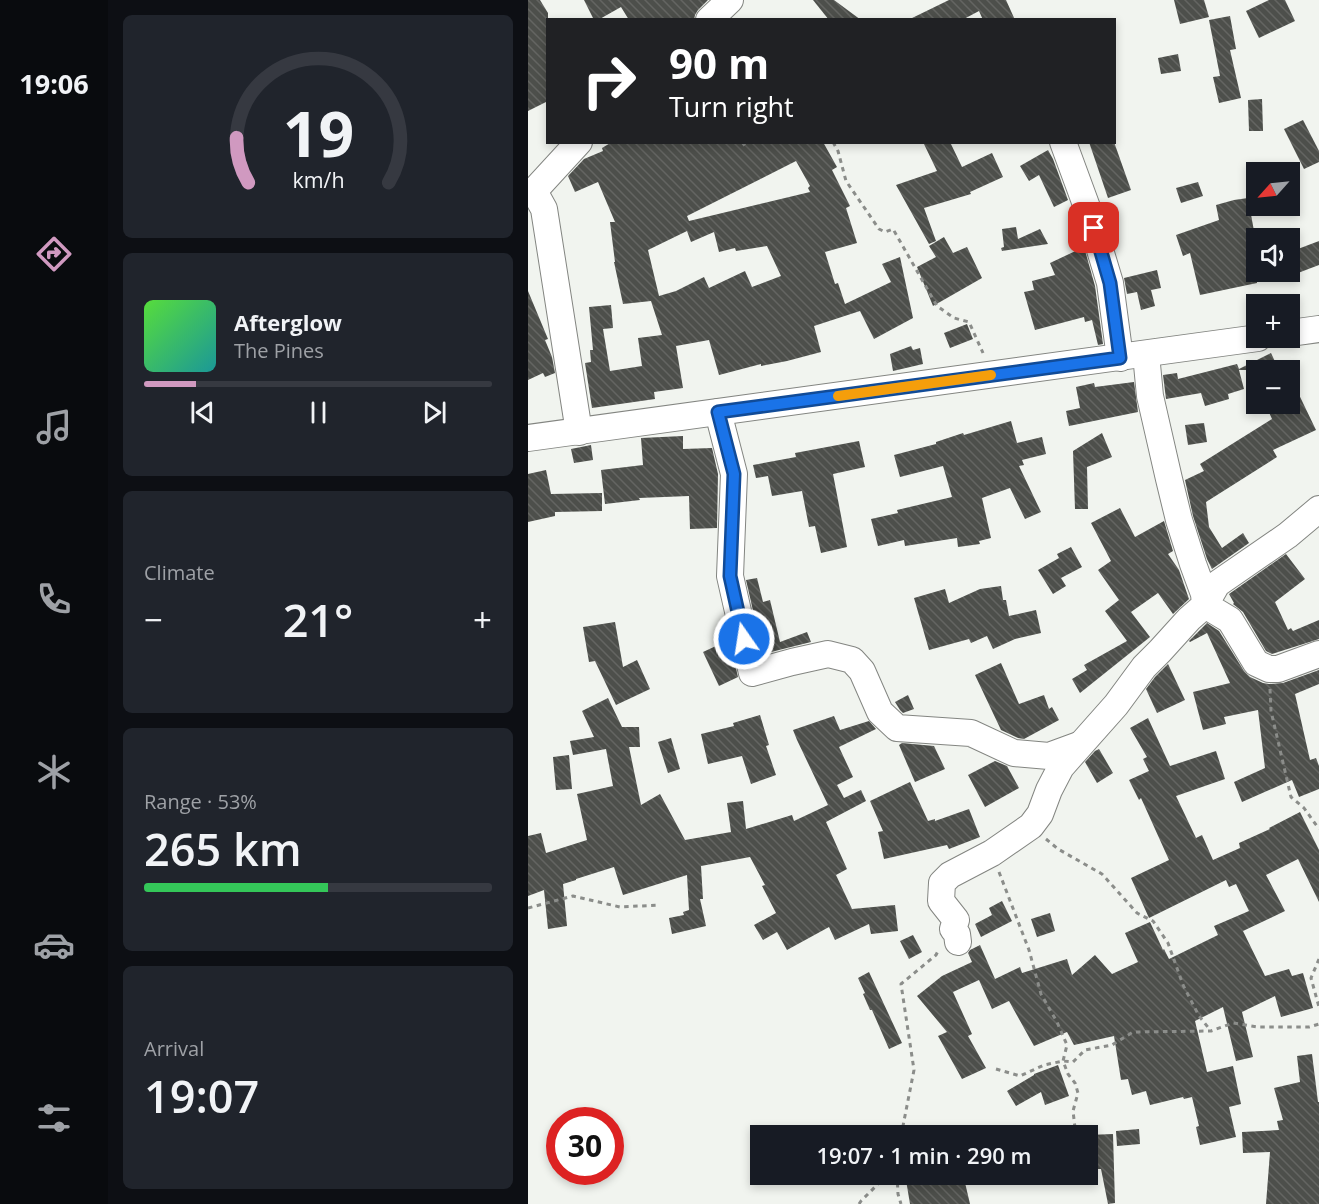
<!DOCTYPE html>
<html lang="en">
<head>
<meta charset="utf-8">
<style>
	:root { --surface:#171b24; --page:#20242c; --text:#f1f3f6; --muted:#9ea1a6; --line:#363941; --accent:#d099c0 }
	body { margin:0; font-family:"Open Sans",sans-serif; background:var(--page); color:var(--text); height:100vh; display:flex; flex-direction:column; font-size:22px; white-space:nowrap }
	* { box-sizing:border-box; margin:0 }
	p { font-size:20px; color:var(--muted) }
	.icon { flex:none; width:33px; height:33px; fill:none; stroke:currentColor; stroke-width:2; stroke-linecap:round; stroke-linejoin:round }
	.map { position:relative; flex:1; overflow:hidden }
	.panel { display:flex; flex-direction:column; gap:15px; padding:15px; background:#0d0f14; width:420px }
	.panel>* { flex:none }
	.guide { position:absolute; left:18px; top:18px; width:570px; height:126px; border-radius:0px; box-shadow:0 3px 9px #0003; background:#202124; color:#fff; overflow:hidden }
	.needle { width:39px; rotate:243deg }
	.buttons { position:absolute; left:718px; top:162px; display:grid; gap:12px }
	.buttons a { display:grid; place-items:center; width:54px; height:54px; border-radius:0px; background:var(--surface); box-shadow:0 3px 9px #0003; font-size:30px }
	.speed { position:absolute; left:18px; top:1107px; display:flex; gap:12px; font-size:30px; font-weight:700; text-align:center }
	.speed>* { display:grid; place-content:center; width:78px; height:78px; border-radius:50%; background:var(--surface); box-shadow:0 3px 9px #0003; line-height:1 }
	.speed .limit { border:9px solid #d22; background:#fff; color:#111 }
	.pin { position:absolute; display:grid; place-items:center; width:51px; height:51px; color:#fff; margin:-26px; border-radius:12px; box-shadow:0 3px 9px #0006 }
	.me { position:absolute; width:66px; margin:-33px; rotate:347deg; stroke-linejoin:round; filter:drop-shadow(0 0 4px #0008) }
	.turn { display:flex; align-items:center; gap:21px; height:126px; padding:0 24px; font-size:27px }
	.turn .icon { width:78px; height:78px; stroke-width:2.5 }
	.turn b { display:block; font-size:42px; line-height:51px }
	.big { font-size:45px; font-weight:600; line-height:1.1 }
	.panel .tile { flex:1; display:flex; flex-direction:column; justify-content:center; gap:9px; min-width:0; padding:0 21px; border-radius:9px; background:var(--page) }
	.panel .dial { align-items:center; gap:0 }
	.dial svg { height:156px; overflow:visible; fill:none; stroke:var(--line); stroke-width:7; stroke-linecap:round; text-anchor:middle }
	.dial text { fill:var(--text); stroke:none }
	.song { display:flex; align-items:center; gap:18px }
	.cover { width:72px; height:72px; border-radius:9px; background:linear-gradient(135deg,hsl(110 70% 55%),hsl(180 70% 35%)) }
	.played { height:6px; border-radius:3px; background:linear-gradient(90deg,var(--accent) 15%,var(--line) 15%) }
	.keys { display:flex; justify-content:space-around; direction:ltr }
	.heat { display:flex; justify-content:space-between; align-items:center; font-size:33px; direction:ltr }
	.charge { height:9px; border-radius:4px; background:linear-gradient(90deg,#34c759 53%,var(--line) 0) }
	.trip { position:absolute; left:222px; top:1125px; width:348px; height:60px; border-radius:0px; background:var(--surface); box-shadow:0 3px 9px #0003; font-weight:600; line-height:60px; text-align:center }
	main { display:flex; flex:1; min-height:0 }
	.menu { display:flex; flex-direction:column; width:108px; justify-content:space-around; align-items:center; background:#090b0e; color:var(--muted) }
	.menu .icon { width:42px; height:42px }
	.menu .on { color:var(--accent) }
	.menu b { font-size:27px; color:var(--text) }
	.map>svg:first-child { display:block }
</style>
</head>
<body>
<main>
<nav class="menu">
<b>19:06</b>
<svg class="icon on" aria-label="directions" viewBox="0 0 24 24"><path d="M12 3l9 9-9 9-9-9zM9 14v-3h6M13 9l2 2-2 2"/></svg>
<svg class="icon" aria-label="music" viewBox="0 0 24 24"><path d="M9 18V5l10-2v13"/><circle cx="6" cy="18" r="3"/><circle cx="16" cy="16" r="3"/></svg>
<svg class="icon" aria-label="phone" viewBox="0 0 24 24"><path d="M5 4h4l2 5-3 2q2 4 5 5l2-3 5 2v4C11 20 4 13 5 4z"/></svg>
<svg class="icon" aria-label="climate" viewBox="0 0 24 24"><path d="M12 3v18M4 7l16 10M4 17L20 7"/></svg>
<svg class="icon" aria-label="car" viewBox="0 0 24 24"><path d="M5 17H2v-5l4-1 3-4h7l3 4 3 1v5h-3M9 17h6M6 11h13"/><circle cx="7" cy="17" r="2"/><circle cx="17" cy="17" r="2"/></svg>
<svg class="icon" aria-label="filters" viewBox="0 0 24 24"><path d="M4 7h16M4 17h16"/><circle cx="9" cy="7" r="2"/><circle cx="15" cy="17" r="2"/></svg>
</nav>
<section class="panel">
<div class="tile dial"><svg viewBox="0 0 100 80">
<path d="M14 69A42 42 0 1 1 86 69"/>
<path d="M14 69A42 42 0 0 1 8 46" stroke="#d099c0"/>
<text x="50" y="56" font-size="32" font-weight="700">19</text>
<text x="50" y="72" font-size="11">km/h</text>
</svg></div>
<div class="tile">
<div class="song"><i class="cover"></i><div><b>Afterglow</b><p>The Pines</p></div></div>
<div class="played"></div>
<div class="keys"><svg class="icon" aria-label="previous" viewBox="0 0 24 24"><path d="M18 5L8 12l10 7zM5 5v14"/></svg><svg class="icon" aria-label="pause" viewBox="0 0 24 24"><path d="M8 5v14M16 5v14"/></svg><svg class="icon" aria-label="next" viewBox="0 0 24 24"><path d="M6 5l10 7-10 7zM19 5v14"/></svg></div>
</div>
<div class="tile"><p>Climate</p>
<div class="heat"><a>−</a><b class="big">21°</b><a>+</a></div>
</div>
<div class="tile"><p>Range · 53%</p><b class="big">265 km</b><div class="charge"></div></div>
<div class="tile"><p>Arrival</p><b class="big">19:07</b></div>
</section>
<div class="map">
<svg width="791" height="1204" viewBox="0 0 791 1204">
	<defs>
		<pattern id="building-back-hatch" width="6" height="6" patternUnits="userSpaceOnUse" patternTransform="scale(1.5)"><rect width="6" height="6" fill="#4d4f4b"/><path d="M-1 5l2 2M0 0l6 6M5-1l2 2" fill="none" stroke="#646562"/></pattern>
	</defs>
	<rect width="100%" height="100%" fill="#f1f4ef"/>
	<g fill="url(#building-back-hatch)" fill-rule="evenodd">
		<path d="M0,0H12L20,13V101L0,111Z"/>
		<path d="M56,0H180L170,10L167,15L166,20H101L93,7L70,20H66Z"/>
		<path d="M285,0H306L333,20H301Z"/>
		<path d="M421,0H478L487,20H455L451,11L434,20H380Z"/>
		<path d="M646,0H676L681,17L652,24Z"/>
		<path d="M741,0H757L767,21L731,38L718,11Z"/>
		<path d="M702,16L708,49L702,50L713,98L691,103L685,77L692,76L681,20Z"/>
		<path d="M650,54L653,71L633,74L630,58Z"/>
		<path d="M734,99L735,131H721L720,100Z"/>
		<path d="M775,120L791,151V162L776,169L756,129Z"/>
		<path d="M84,142H295L309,167L304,170L322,206L318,208L329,243L297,252L307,284L310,283L317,304L363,282L354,264L372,257L385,318L346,339L332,311L286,326L293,352L259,361L233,366V364L191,375L181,340L148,346L155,388L126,392L127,399L64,408L57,363L63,362L62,350H65L61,307L83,305L85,328L75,329L82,371L114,366L110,338L134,335L123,301L95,304L86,262H87L82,222H87L70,182L47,192L40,176L56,159L75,151L74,148ZM268,161L282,186L280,188L282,192L161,221L159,216ZM159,231L163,242L186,232L191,252L207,248L208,251L239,246L253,276L224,287L217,271L181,288L176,277L148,291L131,296L120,250Z"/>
		<path d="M395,142H422L434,167L464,153L475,177L442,192L443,194L396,208L408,241L401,244L368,185L409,171Z"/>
		<path d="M561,142H586L603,190L580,198Z"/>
		<path d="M520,150L525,159L540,200L526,207L511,175L501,181L492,166Z"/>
		<path d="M670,182L675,196L653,203L648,188Z"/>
		<path d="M720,198L728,242H729V283L672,295L662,253L655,256L648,235L691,220L688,205L706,200Z"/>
		<path d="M488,227L490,239L512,229L520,244L474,251L473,248L476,247L474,229Z"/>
		<path d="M416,237L425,253L439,247L454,278L405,306L389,267L408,257L401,246Z"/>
		<path d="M791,241V265L762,276V252Z"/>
		<path d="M556,247L567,286L575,344L570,345L564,320L557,322L556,317L507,330L496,292L506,290L504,281L527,275L522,263Z"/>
		<path d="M629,270L633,288L623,290L627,306L613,310L609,292L599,294L596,278Z"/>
		<path d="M0,291L20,339L17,340L24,357L27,373L17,377L15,373L0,380Z"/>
		<path d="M439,324L445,339L422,348L416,333Z"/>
		<path d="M383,346L385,350L392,348L395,364L365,371L362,354Z"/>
		<path d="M743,353L751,370H711L716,389L700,394L701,399L677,406L673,393L638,399L635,375L649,373L650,379L709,364L711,369Z"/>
		<path d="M762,376L788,430L745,450L749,457L678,502L681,527L694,548L715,533L721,543L684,569L679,559L665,516L657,480L676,471L672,464L744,419L739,408L749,404H762Z"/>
		<path d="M606,382L610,412L541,426L538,411L552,408L548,387L566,383L567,387Z"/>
		<path d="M483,421L489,443L514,437L518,454L494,460L496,465L491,466L513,512L497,519L482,488L454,498L463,538L451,541L452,544L430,547L429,538L377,546L376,540L350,546L343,519L370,513L369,510L424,497L415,466L372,477L366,455L408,444V442L435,433L436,435Z"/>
		<path d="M676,423L679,442L660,445L657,425Z"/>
		<path d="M574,433L584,457L559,467L560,509H547L545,451Z"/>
		<path d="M155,436V449L184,448L190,474L189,528L162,529L161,496L111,498L112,500L77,504L73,470L115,465L113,438Z"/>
		<path d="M331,441L337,467L305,474L319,547L293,553L287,526L281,527L274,491L244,496L240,476L228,478L225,465L268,457L267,453Z"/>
		<path d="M63,445L65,460L46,463L43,449Z"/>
		<path d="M18,470L23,494L74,493V511L27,512V516L0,522V474Z"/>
		<path d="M592,508L607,537L636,521L645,551L640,554L651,570L661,599L645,614L630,593L603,612L622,637L552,693L544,679L559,670L556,665L599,641L577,611L591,600L570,570L583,561L563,523Z"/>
		<path d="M543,547L554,567L533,578L538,586L525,594L510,570L531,558L529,554Z"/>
		<path d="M758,554L777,579L747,602L760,630L763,628L765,631L791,620V639L744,654L738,651L715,612L705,604L706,603L701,594Z"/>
		<path d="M229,578L235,602L242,600L252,642L279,632L283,642L235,654L218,580Z"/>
		<path d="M473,586L475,600H478L481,616L508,610L513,633L487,639L465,649L459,636L443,643L441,639L401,650L386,598L417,589L421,603L452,589Z"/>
		<path d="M87,622L95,667L109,660L122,689L88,705L67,661L61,662L55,627Z"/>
		<path d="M679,623L691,631L716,671L722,677L735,683L741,684L755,683L791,670V684L767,694L782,760L788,758L791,766V789L771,797L764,780L714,802L706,782L737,768L730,710L696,717L698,724L675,730L665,692L702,683L679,633L662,642L661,641Z"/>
		<path d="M201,640L210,677L191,686L175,652Z"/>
		<path d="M473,663L491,704L516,695L521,709L524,707L531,720L496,739L490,738L473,730L447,675Z"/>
		<path d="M640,664L657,700L629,713L618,689L627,677Z"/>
		<path d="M380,695L386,709L375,713L372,710L367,702Z"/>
		<path d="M80,698L94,727H111L112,747H101L113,805L132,794L157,840L203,832L199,803L215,801L218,829L264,815L266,821L300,805L269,740L265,730L306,716L312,730L341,721L348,729L311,747L325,777L309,785L316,798L333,790L338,801L298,822L319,869L308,875L324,909L367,905L370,931L343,934L341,924L307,940L301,927L259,950L249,932L235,940L226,925L248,913L234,886L237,885L222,857L173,866L175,899H172L178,926L144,934L141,918L156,915L155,912L161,910L159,875L95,895L86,867L48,879V880L35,884L39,926L20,929L16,890L0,896V836L13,833L18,853L59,840L49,794L85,786L78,749L45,755L42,741L66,737L54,711Z"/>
		<path d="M232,715L241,745L238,746L248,775L223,784L214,756L180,764L173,734L206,726L205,723Z"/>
		<path d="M620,718L642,766L688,751L697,779L648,796L668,838L674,835L685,860L712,848L711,843L742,829L741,828L772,812L791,850V902L770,859L738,875L757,911L715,931L737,976L761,969L764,976L775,973L785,1008L753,1017L747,996L714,1012L725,1057L708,1061L695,1007L667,1021L679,1072L705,1066L713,1104L701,1107L708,1137L672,1145L668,1127L671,1126L664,1097L656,1099L655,1097L622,1105L618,1091L604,1095L600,1079L593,1080L586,1036L546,1045L539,1032L506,1046L481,1001L464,1009L451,980L425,992L444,1034L440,1036L458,1068L434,1079L410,1036L419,1032L389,996L414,976L444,962L440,953L442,950L452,945L467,979L492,967L494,973L539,959L544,975L567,955L584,974L610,962L597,933L622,922L635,950L636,949L641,959L690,935L686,926L721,911L708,884L701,887L698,880L621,918L603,878L641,860L613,798L611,800L601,780L621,771L615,759L619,757L602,728Z"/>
		<path d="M143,738L152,769L140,773L130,742Z"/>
		<path d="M374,743L406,746L417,769L387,782L371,745Z"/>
		<path d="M571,749L585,773L569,783L557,762L567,751Z"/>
		<path d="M41,755L44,789L28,790L25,757Z"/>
		<path d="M467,761L479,766L491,788L457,807L440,775Z"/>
		<path d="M382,782L400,821L407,819V821L441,809L452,837L421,849L419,845L356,859L350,832L355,831L342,801Z"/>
		<path d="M474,901L484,921L453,937L447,924L464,915L461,908Z"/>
		<path d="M522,913L527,931L509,937L503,919Z"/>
		<path d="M385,935L394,952L381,959L372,941Z"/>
		<path d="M341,972L374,1043L361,1049L344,1010H342L335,994L337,993L330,978Z"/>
		<path d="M784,1054L790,1102H791V1204H738L742,1152L715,1153L714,1132L751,1130L749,1121L755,1120L746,1088L772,1082L769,1056Z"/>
		<path d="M530,1065L541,1096L517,1105L513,1092L488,1106L479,1091L506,1075V1074Z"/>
		<path d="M611,1129L612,1144L589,1146L588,1131Z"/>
		<path d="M585,1134L587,1203L580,1204L573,1169H560V1135Z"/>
		<path d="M377,1174H435L442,1204H382Z"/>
	</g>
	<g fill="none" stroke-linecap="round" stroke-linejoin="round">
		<g stroke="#838581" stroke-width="28">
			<g id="minor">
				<path d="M181,20L202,0"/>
				<path d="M535,142L560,210L582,283L592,358"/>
				<path d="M0,191H6L16,209L51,432"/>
				<path d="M6,191L51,142"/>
				<path d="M762,333L791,329"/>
				<path d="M190,412L206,474L202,576L224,673L264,662L300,654L324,660L334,671L352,712L369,728L443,733L486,753L521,756L551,745"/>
				<path d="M0,438L730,338"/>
				<path d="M791,509L760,535L689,584L677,605L702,620L728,663L741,669H750L791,654"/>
				<path d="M430,942L429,934L425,929L428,920L413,901L414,883L422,875L464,853L503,826L512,814L521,790L533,767L588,705L616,667L632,651L661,619L677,605L676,594L665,564L651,520L641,479L622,396L618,354"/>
			</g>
		</g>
		<g stroke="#8b8d8a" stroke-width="3" stroke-dasharray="4.5 4.5" stroke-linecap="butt">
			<path d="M214,142L218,147"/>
			<path d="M305,142L310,151L318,181L351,229L357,232L365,229L409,306L426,318L441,322L455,353"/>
			<path d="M742,689L743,711L763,797L776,808L791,829"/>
			<path d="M518,839L530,849L574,874L609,913L625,921L640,943L655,985L671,1016L683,1031"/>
			<path d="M471,872L501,950L513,994L529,1022L539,1045L535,1061L540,1074L547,1083L550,1093L545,1111L548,1136"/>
			<path d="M0,908L45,896L92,907L132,905"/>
			<path d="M791,959L783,978L791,1007"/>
			<path d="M468,1069L492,1076L516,1065L535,1061L545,1062L557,1050L584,1045L605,1032L683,1031L705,1023L730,1027H781L791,1024"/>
			<path d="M373,1136L386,1070L373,984L408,955L411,949"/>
			<path d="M369,1174L370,1194L373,1204"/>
			<path d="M546,1180V1174"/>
			<path d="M331,1204L333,1201L360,1174"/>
		</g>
		<use href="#minor" stroke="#fff" stroke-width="26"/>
	</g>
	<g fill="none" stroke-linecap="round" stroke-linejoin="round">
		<g stroke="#114b97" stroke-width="15">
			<path id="route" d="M216,639L202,576L206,474L190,412L592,358L582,283L566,228"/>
		</g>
		<use href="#route" stroke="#1a73e8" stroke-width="10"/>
		<path stroke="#f59e0b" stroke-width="10" d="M310,396L463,375"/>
	</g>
</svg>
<div class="buttons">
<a><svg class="needle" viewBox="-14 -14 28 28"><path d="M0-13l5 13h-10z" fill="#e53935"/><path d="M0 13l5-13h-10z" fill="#9ea1a6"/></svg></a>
<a><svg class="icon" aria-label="sound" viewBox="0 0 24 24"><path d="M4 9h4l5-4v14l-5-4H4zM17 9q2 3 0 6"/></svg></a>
<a>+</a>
<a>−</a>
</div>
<div class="speed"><div class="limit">30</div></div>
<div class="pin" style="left:566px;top:228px;background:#d93025"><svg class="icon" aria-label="arrive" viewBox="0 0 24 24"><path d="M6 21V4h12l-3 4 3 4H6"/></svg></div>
<svg class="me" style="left:216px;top:639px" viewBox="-20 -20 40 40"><circle r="17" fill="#1a73e8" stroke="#fff" stroke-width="3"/><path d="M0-11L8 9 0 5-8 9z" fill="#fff"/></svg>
<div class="trip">19:07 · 1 min · 290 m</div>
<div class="guide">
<div class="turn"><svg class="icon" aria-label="right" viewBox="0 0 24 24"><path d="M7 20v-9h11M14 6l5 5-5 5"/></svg><div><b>90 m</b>Turn right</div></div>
</div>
</div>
</main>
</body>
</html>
